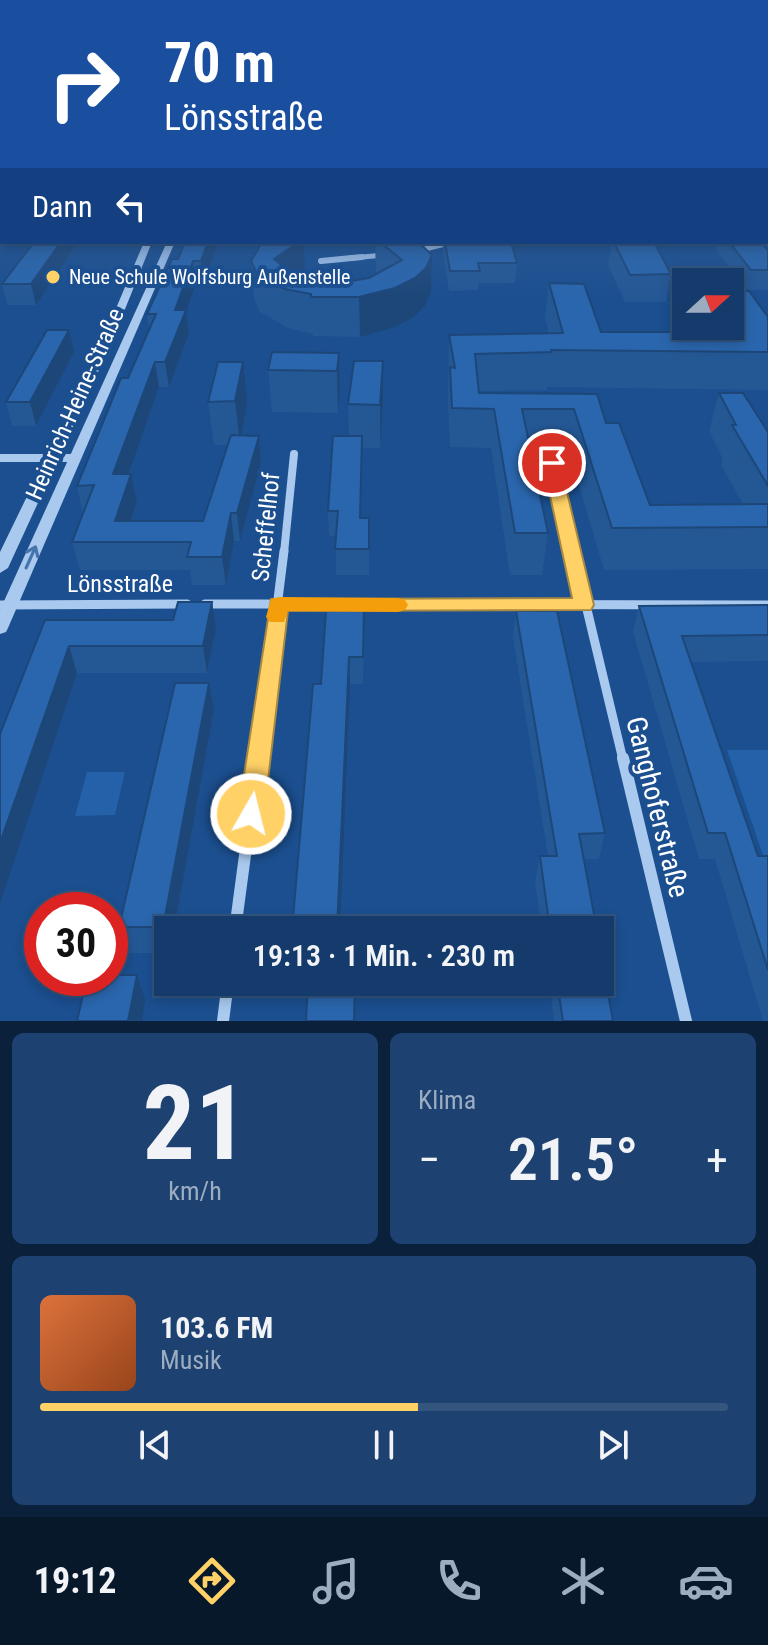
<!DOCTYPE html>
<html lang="de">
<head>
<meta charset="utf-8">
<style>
	:root { --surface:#143b6b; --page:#1d4271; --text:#f1f3f6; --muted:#9dadc1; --line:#33557e; --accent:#ffd166 }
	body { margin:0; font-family:"Roboto Condensed",sans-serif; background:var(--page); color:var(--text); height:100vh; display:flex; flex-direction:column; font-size:30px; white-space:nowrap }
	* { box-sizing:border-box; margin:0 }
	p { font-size:26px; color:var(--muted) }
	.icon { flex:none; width:44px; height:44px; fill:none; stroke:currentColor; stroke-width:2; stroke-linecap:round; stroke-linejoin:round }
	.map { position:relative; height:1021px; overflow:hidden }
	.details { display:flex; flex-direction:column; gap:12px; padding:12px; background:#0b203b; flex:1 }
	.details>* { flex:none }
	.banner { position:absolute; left:0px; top:0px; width:768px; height:244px; box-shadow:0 4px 12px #0003,0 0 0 2px var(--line); background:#1a4fa0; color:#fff; overflow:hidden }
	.needle { width:52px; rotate:69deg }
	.tools { position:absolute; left:672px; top:268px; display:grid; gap:16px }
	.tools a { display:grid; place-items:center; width:72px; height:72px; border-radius:0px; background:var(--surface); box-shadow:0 4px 12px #0003,0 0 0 2px var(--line); font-size:40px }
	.speed { position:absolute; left:24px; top:892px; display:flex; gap:16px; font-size:40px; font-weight:700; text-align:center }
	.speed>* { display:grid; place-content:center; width:104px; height:104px; border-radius:50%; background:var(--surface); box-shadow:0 4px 12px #0003,0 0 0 2px var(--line); line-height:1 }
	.speed .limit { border:12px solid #d22; background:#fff; color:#111 }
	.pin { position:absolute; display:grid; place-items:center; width:68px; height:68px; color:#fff; margin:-34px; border:4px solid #fff; border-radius:50%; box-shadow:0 2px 8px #0007 }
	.me { position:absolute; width:88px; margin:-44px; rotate:8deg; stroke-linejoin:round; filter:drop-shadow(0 0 6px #0008) }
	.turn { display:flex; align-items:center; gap:28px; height:168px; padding:0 32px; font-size:36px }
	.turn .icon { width:104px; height:104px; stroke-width:2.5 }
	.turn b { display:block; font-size:56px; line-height:68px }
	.then { display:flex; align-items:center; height:76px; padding:0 32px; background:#0003; gap:16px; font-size:30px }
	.big { font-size:60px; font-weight:600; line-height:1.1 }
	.details .card { flex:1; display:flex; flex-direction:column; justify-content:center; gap:12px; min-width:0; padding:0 28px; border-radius:12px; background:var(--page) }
	.details .dial { align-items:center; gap:0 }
	.dial b { font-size:104px; line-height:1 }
	.song { display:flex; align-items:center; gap:24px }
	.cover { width:96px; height:96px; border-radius:12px; background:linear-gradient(135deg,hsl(20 70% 55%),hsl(20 70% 35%)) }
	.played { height:8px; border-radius:4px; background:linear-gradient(90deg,var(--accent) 55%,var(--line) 55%) }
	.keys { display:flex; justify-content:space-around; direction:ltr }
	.heat { display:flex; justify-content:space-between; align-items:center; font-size:44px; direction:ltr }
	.details .tiles { flex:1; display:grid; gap:12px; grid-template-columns:1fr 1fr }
	.card:last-child { grid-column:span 2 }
	.trip { position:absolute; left:154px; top:916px; width:460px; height:80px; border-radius:0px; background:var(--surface); box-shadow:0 4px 12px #0003,0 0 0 2px var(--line); font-weight:600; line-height:80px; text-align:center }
	.tab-bar { display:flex; height:128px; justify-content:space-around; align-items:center; background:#08182b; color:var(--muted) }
	.tab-bar .icon { width:56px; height:56px }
	.tab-bar .active { color:var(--accent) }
	.tab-bar b { font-size:36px; color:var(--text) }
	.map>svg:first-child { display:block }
</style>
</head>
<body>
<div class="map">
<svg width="768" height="1021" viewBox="0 0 768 1021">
	<rect width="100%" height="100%" fill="#1b4f8f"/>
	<g fill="#2461a8">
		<path d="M727,750H768V861H765Z"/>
		<path d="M87,772H125L115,815L75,816Z"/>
	</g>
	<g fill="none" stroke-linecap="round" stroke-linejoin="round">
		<g stroke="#a9c9ee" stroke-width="5">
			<path d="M417,251L453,242"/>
			<path d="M341,259L384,255"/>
		</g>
		<path stroke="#a9c9ee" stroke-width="6" d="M321,261L362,257"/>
		<g stroke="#a9c9ee" stroke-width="8">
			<path d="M0,458H75"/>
			<path d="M552,463L574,553"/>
			<path d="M284,553L294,454"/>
		</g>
		<g stroke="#a9c9ee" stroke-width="9">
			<path d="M573,551L623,760"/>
			<path d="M205,604L768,605"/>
			<path d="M0,605L187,604"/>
			<path d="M258,760L284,551"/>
		</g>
		<g stroke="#a9c9ee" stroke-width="12">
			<path d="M623,758L686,1021"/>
			<path d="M235,930L258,758"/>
			<path d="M223,1021L228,982"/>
		</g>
		<g fill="#a9c9ee" fill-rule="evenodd">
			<path d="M766,210L768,211V218L766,217Z"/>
			<path d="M766,231L768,232V239L766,238Z"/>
			<path d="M144,242H152L111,344L8,568L0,573V552L101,344Z"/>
			<path d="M167,242H175L8,628L6,632L0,634V610Z"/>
		</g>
	</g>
	<g fill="#245895">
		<path d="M766,155L768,157V209L766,208Z"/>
		<path d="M34,242H77V244L36,305H7L2,284Z"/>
		<path d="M218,242L204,284H196L186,312L189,334L169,387H159L129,474H131L137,502L131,521H203L227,445H214L208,402L218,362L247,403L242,435L259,436L261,463L240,541H234L226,585H192L190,570H80L72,542L83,513L77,486L149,330L147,314L178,259Z"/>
		<path d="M265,242H304V277L322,282L339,283L369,278L376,275L375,242H418L432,255L431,292L425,306L414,317L395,327L360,337L313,336V334L288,328L260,312L254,299L251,261Z"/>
		<path d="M443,242H511L517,263L515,283H479L478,290L449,291L443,252Z"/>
		<path d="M612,242H654L671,274L666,302H625L608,265Z"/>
		<path d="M711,242H761L768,251V290H746Z"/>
		<path d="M549,283L601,332H712L708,326H730V291L768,317V390L547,387V390L479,391V393L597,394L606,423L650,505L743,504L721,465L723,459L709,431L719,393L768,432V569L604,570L568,448H530L548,533L542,575H510L491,448L450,447L448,405L449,335L549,333L545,318Z"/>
		<path d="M74,352L36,426H12L6,402Z"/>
		<path d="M339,353L340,394L338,413L272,412L268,370Z"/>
		<path d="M383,403L380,448H362L361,518H369V575H336V536H329L328,511L349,436L348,404Z"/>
		<path d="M212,602L216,628L207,673H77L45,620H173Z"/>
		<path d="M768,605V661L691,662L758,856H768V1021H763L715,859H699L633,632L639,606Z"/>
		<path d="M516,611L605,833L599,859H584L596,930H542L535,882L540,856H548L513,637Z"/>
		<path d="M364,638L363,684H321Z"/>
		<path d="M214,710L174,930H168V953H128L119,927Z"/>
		<path d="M549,982H600L613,1021H554Z"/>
	</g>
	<g fill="#1d4779">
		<path d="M0,195H2V210L0,211Z"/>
		<path d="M61,242H77V244L36,305L31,284Z"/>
		<path d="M208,242H218L204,284L201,261Z"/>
		<path d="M299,242H304L305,276L285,290L274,259Z"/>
		<path d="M432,255L431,292L425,306L414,317L395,327L360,337L359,297Z"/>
		<path d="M193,261L196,284L186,312L189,334L169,387L165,362L175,310Z"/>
		<path d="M69,330L74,352L36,426L30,402Z"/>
		<path d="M339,353L340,394L338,413L337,371Z"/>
		<path d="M383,361V403L380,448V405Z"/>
		<path d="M155,362L159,387L119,502L113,474Z"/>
		<path d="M243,362L247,403L240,445L235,401Z"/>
		<path d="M259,436L261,463L240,541L237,513Z"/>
		<path d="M362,436V460L360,543V518Z"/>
		<path d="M131,474L137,502L124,542L115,521Z"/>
		<path d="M231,513L234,541L226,585L222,557Z"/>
		<path d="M212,602L216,628L207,673L203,646Z"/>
		<path d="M69,646L77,673L0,903V843Z"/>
		<path d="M349,657L350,684L340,930H337Z"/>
		<path d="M209,683L214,710L174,930H168V946L163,927Z"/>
		<path d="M137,975L145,1000L142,1021H128Z"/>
	</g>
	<g fill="#2a66ad" stroke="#1d4779" stroke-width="2">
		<rect x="0" y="155" width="2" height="40"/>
		<path d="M766,155L768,157V178L766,177Z"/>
		<path d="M34,242H61L31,284H2Z"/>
		<path d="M185,242H208L201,261H193L175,310H186L165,362H155L113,474H131L115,521H203L231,435L259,436L237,513H231L222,557H187L191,542H72L94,485L77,486L121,378H128L156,314H147L172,259H178Z"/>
		<path d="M265,242H299L274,259L290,272L322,282L339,283L369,278L402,260L380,242H418L432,255L426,268L415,278L395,288L359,297H311V294L285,289L257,274L251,261L261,244Z"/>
		<path d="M445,242H511L517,263H478L480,271H450Z"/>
		<path d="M614,242H654L671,274L630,275Z"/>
		<path d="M729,242H761L768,251V270H751Z"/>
		<path d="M549,283L584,284L601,332H743L730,311V291H749L768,317V352L551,350V352L475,354L479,393L597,394L606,423H619L650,505L768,504V527L612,528L574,409H522L548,533H515L494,409L452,408L450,367L455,368L449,335L563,333Z"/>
		<path d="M47,330H69L30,402H6Z"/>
		<path d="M272,352L339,353L337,371L268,370Z"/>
		<path d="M354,361H383L380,405L348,404Z"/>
		<path d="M218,362H243L235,401L208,402Z"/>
		<path d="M719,393H743L768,432V486L732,425H736Z"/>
		<path d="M333,436H362L360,518H369V549H335L338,511H328Z"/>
		<path d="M178,602H212L203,646H69L0,843V734L45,620H173Z"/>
		<path d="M768,605V635L682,636L758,856H768V970L725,833H708L639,606Z"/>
		<path d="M326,611H364L363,657H349L337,930H292L313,684H321Z"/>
		<path d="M516,611H557L605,833L579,834L597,930H550L540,856H557Z"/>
		<path d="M175,683H209L163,927H119Z"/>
		<path d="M600,950L613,1021H563L557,982H600Z"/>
		<path d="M110,975H137L128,1021H77L87,978H110Z"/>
		<path d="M308,982H355L354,1021H306Z"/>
	</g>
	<defs><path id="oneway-shaft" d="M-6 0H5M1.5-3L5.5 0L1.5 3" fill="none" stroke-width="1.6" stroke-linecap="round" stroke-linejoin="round" transform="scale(2)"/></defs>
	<use stroke="#4674ac" href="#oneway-shaft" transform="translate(31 557) rotate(-66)"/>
	<linearGradient id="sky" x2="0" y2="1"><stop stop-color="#0f2b4f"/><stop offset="0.52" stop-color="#39639b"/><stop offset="1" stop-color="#39639b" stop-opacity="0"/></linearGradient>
	<rect width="768" height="298" fill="url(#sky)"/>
	<path fill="#ffd166" stroke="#a68842" stroke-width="2" d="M552,458L560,463L594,605L591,610L288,611L264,814L260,822L251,825L242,822L238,814L271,599L572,598L543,463Z"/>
	<path fill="#f59e0b" d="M279,597L398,598L405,600L408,605L405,610L398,612L288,611L284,622H270L266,617L271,599Z"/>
	<circle fill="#ffd166" stroke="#1b4f8f" stroke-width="3" cx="53" cy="277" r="8"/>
	<g text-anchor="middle" stroke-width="8" stroke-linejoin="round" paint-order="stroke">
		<g font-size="20" fill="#fff" stroke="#1b4f8f" text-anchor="start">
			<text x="69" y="284">Neue Schule Wolfsburg Außenstelle</text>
		</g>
		<g font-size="24" fill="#fff" stroke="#1b4f8f">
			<text transform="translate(75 404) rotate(-66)" y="8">Heinrich-Heine-Straße</text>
			<text transform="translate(266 527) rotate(-84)" y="8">Scheffelhof</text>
			<text x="120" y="592">Lönsstraße</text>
		</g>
		<g font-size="28" fill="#fff" stroke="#1b4f8f">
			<text transform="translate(658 807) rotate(76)" y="10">Ganghoferstraße</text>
		</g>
	</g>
</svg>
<div class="tools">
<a><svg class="needle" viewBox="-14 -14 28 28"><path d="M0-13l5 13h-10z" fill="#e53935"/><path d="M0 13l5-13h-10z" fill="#9dadc1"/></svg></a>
</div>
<div class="speed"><div class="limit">30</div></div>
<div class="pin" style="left:552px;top:463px;background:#d93025"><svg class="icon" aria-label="arrive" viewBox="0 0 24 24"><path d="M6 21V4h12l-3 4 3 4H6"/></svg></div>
<svg class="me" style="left:251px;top:814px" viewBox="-20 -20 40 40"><circle r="17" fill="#ffd166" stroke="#fff" stroke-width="3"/><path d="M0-11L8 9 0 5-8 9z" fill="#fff"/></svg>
<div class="trip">19:13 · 1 Min. · 230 m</div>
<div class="banner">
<div class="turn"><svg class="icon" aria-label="right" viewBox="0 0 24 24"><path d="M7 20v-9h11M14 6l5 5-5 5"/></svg><div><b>70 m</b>Lönsstraße</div></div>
<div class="then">Dann<svg class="icon" aria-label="left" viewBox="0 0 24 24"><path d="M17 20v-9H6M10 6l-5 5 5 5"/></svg></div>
</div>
</div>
<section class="details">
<div class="tiles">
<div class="card dial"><b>21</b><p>km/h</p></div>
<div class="card"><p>Klima</p>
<div class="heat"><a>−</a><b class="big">21.5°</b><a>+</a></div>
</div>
<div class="card">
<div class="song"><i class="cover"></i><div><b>103.6 FM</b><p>Musik</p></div></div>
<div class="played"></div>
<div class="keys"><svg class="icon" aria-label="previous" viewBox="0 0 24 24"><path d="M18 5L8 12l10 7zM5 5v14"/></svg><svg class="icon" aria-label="pause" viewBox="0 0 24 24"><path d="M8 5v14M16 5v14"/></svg><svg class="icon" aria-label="next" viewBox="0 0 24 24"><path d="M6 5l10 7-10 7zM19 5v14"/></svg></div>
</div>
</div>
</section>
<nav class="tab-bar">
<b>19:12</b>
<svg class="icon active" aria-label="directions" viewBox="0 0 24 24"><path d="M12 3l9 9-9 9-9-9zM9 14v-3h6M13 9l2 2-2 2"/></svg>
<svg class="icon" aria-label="music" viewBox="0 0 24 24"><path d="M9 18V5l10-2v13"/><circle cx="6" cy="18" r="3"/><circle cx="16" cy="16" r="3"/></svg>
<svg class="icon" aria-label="phone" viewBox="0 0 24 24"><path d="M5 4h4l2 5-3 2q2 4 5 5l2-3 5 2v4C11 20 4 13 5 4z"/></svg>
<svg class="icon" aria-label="climate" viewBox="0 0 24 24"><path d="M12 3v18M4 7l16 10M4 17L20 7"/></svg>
<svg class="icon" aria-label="car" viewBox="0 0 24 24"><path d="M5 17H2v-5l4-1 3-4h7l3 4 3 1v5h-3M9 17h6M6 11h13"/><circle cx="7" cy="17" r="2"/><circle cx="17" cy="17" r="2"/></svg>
</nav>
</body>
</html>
